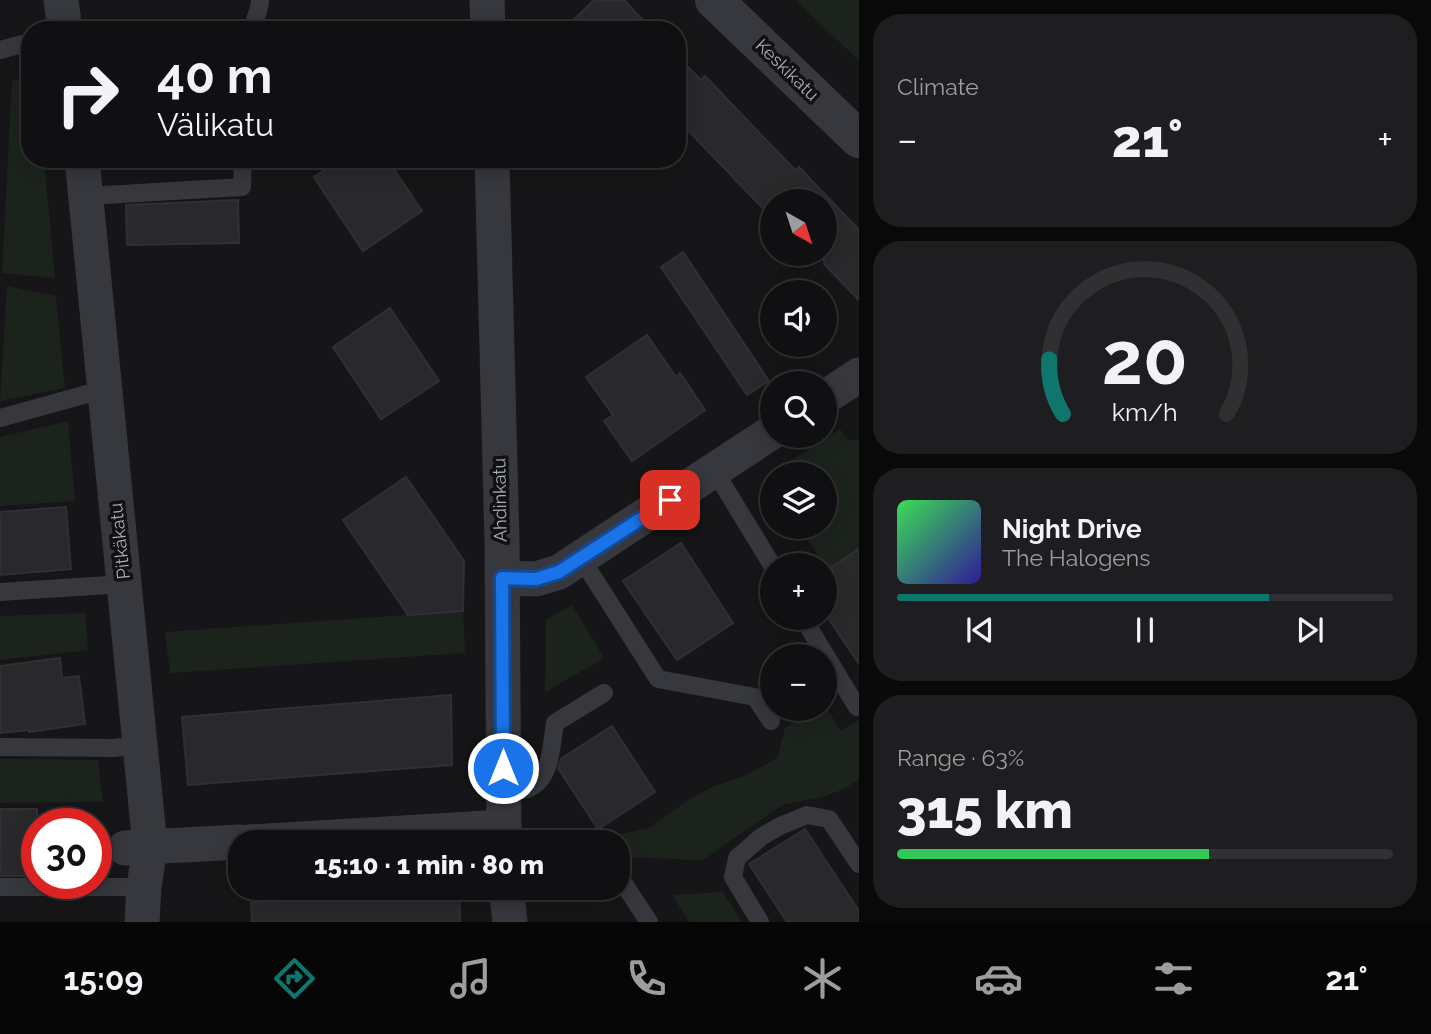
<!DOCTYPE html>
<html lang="en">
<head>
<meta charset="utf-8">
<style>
	:root { --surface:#101012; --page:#1e1e20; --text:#f1f3f6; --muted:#9c9d9f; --line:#303032; --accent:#0f766e }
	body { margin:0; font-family:Raleway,sans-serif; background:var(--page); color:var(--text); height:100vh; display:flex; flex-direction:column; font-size:26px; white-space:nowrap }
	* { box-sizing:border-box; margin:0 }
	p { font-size:23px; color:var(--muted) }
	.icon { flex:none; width:38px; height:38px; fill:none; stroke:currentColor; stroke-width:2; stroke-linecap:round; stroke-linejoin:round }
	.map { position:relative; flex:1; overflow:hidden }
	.sheet { display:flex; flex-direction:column; gap:14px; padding:14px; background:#09090a; width:572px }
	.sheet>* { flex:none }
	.top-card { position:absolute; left:21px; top:21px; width:665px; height:147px; border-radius:28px; box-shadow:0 4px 18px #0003,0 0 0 2px var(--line); background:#101012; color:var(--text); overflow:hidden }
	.needle { width:46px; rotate:141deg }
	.controls { position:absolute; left:760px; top:189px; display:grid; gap:14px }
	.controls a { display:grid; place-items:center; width:77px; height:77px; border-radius:50%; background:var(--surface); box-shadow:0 4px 18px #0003,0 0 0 2px var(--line); font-size:35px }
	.speed { position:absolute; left:21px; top:808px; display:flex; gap:14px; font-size:35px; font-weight:700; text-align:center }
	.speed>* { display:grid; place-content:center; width:91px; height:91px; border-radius:50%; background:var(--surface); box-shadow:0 4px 18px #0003,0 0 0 2px var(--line); line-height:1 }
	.speed .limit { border:10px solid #d22; background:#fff; color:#111 }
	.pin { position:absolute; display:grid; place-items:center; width:60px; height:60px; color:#fff; margin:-30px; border-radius:14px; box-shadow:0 4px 10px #0006 }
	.me { position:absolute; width:77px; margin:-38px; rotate:0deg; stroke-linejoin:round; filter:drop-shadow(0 0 5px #0008) }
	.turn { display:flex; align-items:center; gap:24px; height:147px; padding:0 21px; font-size:32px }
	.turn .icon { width:91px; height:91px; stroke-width:2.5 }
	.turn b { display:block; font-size:49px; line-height:60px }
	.big { font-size:52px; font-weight:800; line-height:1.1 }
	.sheet .tile { flex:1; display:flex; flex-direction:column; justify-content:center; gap:10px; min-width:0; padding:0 24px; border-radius:28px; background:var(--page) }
	.sheet .dial { align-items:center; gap:0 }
	.dial svg { height:182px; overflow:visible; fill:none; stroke:var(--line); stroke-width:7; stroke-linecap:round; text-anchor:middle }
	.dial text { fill:var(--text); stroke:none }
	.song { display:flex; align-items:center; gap:21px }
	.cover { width:84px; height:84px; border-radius:10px; background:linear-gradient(135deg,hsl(130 70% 55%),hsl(250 70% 35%)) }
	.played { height:7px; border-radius:4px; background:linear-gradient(90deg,var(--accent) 75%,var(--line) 75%) }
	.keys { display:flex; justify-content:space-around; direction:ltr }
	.heat { display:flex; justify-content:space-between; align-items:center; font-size:38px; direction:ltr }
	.charge { height:10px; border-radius:5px; background:linear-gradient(90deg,#34c759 63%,var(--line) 0) }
	.trip { position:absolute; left:228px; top:830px; width:402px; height:70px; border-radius:28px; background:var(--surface); box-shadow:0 4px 18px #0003,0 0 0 2px var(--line); font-weight:800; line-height:70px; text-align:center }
	.tab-bar { display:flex; height:112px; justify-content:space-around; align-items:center; background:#060607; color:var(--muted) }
	.tab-bar .icon { width:49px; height:49px }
	.tab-bar .on { color:var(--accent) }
	.tab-bar b { font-size:32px; color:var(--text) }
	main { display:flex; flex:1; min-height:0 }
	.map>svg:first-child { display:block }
</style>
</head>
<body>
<main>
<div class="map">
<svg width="859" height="922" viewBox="0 0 859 922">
	<rect width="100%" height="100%" fill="#161618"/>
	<g fill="#1c231d">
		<path d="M796,0H859V61Z"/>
		<path d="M28,78L30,79V159H44L55,278L2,273L12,80Z"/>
		<path d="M7,286L56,296L65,388L0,401Z"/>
		<path d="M68,421L75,501L0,506V437Z"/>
		<path d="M840,429L848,440L859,441V549L826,571L824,565L800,527H824V474H772V481L768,475Z"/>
		<path d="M572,605L604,658L545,692L546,620Z"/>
		<path d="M463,611L465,653L170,673L165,632Z"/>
		<path d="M85,613L88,650L0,660V616Z"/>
		<path d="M824,704L841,731L859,720V779L844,789L820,798L784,804L703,860L618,857V842H603L617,835L649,828L687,801L712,787L745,776L777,758L785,728L811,709H824Z"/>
		<path d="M0,759L98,760L103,802L0,803Z"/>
		<path d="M723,892L742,922H689L672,895Z"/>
	</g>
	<g fill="#29292c" stroke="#303034" stroke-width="2">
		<path d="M594,0H624L652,30H563Z"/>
		<path d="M677,56L701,80L705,76L795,170L799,167L859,230V300L824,264V201H772V218L677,119Z"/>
		<path d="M341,159H387L422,211L363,251L314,177Z"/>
		<path d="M238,200L239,243L127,245L126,205Z"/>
		<path d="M683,252L769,381L747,395L661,267Z"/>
		<path d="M390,308L439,381L381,419L333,347Z"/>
		<path d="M647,335L676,377L680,373L705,410L632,461L604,421L613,415L586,377Z"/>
		<path d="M406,477L464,561L463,611L408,615L343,520Z"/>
		<path d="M66,507L71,569L0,575V512Z"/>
		<path d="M681,543L733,623L677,660L623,581Z"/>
		<path d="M859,549V664L824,612V572Z"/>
		<path d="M60,658L62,678L79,676L85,724L29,732V730L0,733V666Z"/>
		<path d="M451,695L452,765L188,785L182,717Z"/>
		<path d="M612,726L655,792L598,829L558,768L561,759Z"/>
		<rect x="0" y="809" width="37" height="67"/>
		<path d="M805,829L859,911V922H787L749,864Z"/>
		<path d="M459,892L460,922H252L251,903Z"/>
	</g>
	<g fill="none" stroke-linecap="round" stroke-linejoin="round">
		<g stroke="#37383d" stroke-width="18">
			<path d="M253,30C253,20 260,11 260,0"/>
			<path d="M0,50L30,42"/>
			<path d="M104,195L242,187L243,159"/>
			<path d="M0,418L105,389"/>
			<path d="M714,470L772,565"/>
			<path d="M581,558L658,679L755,697L771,721"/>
			<path d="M0,592L124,584"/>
			<path d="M803,618L857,707L859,705"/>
			<path d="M0,747L114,748L141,745"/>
			<path d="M504,790C510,790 520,791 527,789C552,780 551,745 555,723L604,693"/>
			<path d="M618,884H624L649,922"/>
			<path d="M0,887H144"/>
			<path d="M760,922L733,877L737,858L761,837L780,826L807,815L829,819L859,864"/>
		</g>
		<g stroke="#37383d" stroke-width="35">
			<path d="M61,0L65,30"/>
			<path d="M487,0L488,30"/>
			<path d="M82,159L150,846L144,887L142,922"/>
			<path d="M492,159L502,541L504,842"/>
			<path d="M824,398L859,375"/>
			<path d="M502,578L536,579L559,572L772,432"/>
			<path d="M249,842L504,827"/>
			<path d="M125,848L240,842"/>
			<path d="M506,887L510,922"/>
		</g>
		<path stroke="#37383d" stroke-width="38" d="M714,0L859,139"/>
	</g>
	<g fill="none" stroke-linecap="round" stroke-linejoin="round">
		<g stroke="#114b97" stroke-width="18">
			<path id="route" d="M503,768L502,578L536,579L559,572L670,500"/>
		</g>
		<use href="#route" stroke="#1a73e8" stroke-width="12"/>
	</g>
	<g text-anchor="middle" stroke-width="7" stroke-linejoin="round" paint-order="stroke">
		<g font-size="18" fill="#a8adb8" stroke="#111113">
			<text transform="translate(787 70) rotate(44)" y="6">Keskikatu</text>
			<text transform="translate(500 500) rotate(-91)" y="6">Ahdinkatu</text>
			<text transform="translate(120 541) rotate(-96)" y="6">Pitkäkatu</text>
		</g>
	</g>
</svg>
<div class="controls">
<a><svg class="needle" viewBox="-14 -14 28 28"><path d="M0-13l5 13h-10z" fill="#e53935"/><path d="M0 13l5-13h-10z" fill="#9c9d9f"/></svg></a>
<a><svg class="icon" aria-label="sound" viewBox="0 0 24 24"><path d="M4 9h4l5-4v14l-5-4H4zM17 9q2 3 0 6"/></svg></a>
<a><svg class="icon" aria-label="search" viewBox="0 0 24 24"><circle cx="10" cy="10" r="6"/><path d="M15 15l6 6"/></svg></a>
<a><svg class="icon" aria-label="layers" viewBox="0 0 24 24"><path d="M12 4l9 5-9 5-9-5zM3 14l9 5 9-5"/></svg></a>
<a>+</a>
<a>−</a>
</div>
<div class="speed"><div class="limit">30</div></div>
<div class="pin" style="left:670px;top:500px;background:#d93025"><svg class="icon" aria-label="arrive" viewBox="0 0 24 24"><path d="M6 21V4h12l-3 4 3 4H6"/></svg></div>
<svg class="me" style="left:503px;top:768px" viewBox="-20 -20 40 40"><circle r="17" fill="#1a73e8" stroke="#fff" stroke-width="3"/><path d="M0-11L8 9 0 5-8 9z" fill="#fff"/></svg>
<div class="trip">15:10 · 1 min · 80 m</div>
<div class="top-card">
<div class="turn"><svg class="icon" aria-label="right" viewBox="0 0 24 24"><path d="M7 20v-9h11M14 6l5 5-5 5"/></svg><div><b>40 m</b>Välikatu</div></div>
</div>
</div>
<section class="sheet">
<div class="tile"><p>Climate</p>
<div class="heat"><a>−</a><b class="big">21°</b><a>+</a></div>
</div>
<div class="tile dial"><svg viewBox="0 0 100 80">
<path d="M14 69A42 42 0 1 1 86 69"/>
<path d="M14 69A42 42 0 0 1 8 45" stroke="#0f766e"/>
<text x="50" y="56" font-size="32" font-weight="700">20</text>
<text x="50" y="72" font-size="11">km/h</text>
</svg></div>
<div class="tile">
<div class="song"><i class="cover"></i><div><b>Night Drive</b><p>The Halogens</p></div></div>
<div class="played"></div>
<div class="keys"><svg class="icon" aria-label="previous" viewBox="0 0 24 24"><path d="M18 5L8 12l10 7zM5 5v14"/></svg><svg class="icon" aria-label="pause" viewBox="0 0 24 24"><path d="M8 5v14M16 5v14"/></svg><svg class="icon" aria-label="next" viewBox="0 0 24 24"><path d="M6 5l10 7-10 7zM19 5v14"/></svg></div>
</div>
<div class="tile"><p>Range · 63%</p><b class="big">315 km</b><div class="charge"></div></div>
</section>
</main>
<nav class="tab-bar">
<b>15:09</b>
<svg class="icon on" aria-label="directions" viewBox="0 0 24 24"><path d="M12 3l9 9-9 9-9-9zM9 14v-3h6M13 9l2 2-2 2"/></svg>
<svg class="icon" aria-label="music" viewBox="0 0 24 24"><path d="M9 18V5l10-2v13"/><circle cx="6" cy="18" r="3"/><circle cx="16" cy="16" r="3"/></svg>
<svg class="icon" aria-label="phone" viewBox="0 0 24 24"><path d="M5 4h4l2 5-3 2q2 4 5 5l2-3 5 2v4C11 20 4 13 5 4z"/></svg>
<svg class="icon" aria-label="climate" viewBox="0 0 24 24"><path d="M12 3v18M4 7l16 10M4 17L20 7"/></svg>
<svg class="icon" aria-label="car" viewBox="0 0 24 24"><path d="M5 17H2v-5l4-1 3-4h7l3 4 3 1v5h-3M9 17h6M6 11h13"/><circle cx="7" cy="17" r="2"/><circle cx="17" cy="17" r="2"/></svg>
<svg class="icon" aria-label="filters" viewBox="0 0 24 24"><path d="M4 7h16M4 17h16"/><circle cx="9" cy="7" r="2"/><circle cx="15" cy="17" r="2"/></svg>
<b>21°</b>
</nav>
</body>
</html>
